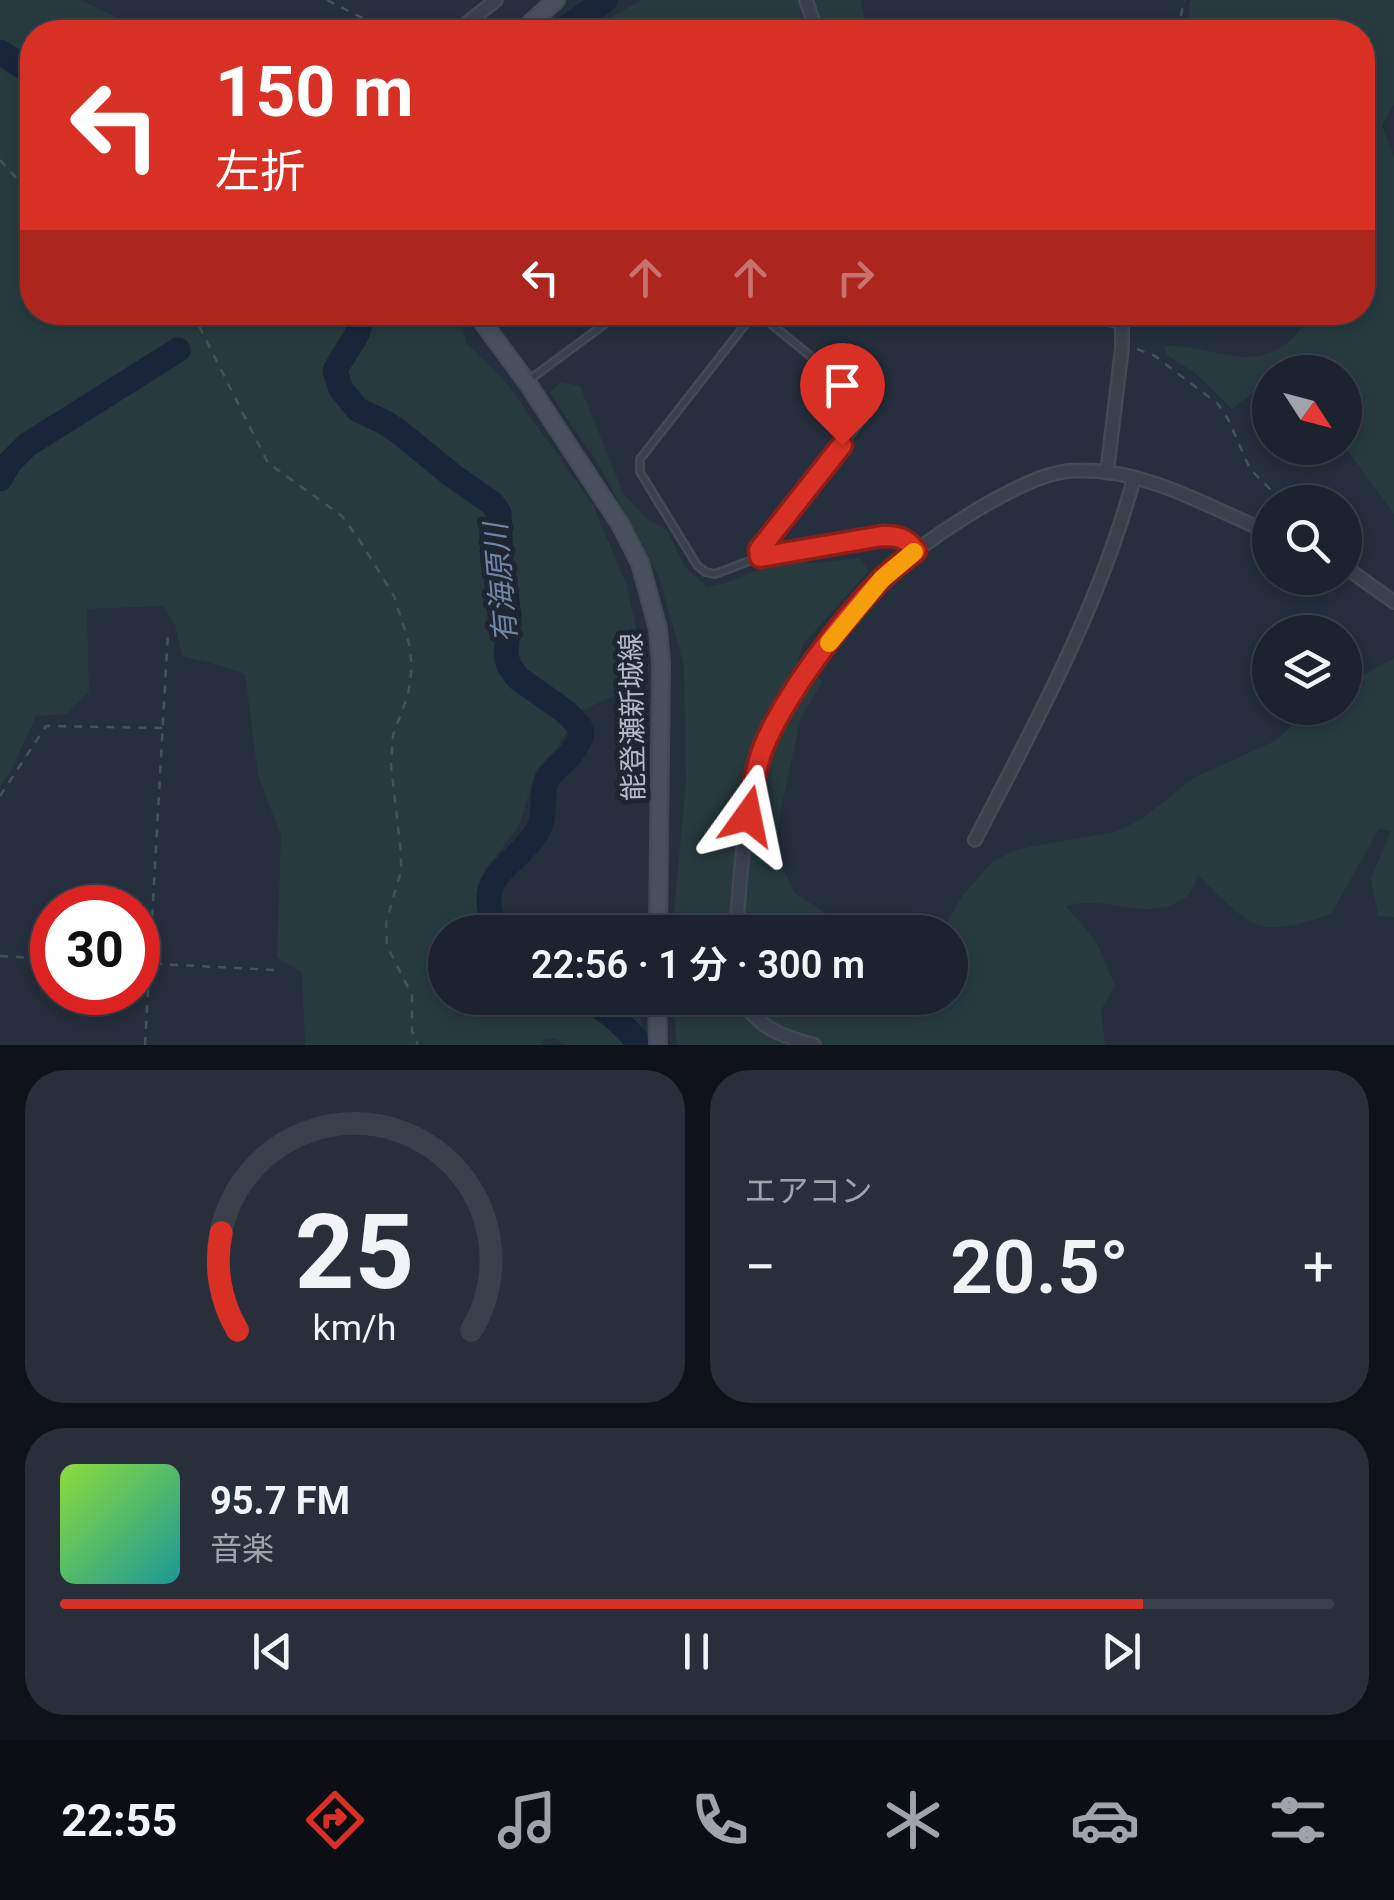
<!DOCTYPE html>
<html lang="ja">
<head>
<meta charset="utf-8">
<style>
	:root { --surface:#1c232e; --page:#292f3a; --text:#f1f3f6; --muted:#a0a4aa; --line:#3a404a; --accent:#d93025 }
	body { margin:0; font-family:Roboto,"Noto Sans JP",sans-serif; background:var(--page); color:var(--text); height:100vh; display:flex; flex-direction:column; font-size:38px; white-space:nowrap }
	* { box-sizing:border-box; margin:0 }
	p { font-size:32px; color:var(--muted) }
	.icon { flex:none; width:55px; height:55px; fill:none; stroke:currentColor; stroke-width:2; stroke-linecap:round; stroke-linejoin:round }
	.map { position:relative; height:1045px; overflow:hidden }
	.sheet { display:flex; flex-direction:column; gap:25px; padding:25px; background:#0f1319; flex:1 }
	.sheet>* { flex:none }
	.hud { position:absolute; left:20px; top:20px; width:1355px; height:305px; border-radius:40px; box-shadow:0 5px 15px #0003,0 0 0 2px var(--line); background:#d93025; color:#fff; overflow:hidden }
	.needle { width:65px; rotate:126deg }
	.controls { position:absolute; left:1252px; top:355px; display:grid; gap:20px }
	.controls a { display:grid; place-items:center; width:110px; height:110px; border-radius:50%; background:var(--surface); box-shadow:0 5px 15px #0003,0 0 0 2px var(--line); font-size:50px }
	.speed { position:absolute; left:30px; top:885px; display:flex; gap:20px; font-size:50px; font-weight:700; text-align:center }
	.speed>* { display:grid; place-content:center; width:130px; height:130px; border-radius:50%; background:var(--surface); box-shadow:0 5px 15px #0003,0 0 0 2px var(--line); line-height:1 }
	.speed .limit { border:15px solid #d22; background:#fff; color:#111 }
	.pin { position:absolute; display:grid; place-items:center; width:85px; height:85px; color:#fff; margin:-102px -42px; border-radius:50% 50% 50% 0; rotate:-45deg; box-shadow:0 0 10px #0007 }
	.pin .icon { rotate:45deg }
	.me { position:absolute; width:110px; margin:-55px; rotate:12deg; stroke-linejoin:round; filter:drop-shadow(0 0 8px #0008) }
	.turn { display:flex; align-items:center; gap:35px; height:210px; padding:0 30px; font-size:45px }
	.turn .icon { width:130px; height:130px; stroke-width:2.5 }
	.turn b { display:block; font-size:70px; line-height:85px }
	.lanes { display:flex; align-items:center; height:95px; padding:0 30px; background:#0003; justify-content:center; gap:50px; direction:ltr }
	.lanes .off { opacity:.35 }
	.big { font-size:75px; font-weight:600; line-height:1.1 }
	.sheet .card { flex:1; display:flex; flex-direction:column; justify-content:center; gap:15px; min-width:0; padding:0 35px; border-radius:40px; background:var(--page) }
	.sheet .dial { align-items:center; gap:0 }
	.dial svg { height:260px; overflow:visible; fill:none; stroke:var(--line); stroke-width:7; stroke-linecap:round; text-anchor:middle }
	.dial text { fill:var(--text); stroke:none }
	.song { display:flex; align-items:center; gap:30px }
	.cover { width:120px; height:120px; border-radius:15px; background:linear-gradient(135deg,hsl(90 70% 55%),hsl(180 70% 35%)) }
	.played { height:10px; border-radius:5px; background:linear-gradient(90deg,var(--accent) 85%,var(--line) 85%) }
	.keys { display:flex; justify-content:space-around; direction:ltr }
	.heat { display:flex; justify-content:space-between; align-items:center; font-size:55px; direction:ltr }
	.sheet .tiles { flex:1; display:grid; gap:25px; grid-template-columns:1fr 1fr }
	.card:last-child { grid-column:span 2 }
	.trip { position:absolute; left:428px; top:915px; width:540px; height:100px; border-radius:50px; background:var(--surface); box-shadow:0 5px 15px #0003,0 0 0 2px var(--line); font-weight:600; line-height:100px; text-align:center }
	.menu { display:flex; height:160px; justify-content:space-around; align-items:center; background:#0b0e12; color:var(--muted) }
	.menu .icon { width:70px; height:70px }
	.menu .selected { color:var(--accent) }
	.menu b { font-size:45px; color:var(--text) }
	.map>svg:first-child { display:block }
</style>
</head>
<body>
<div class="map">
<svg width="1394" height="1045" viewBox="0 0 1394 1045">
	<rect width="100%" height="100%" fill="#252f3d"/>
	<g fill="#273b3e">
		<path d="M0,0H81L147,32H32V312L457,313L461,320L467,344L505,381L593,505L627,586L643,661L631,689L580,711L556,749L536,770L519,826L485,870L498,913L514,932H445V998H583L610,1014L640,1016L646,1045H566L554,1038L543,1040L542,1045H305L302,972L277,958L281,836L258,775L245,674L222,666L182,656L175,625L163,606L87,609L89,691L67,714L36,716L11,771L0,786Z"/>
		<path d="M641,0H861L867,30L872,32H587Z"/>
		<path d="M1190,0H1394V104L1382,125L1394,157V514L1345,447V372H1270V385L1254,392L1232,409L1195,373L1167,355L1164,346C1207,343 1248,374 1287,343C1297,336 1305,322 1312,313L1362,312V32H1188Z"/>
		<path d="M560,382L580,386L623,493L646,518L667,530L684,566L707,587L729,582L781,560L812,563L859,558L869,571L803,644L797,662L820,678L822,683L801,717L782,803L775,852L795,893L853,932H672L686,783L684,666L659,577L600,467L550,393Z"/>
		<path d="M1394,658V917L1378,916L1371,878L1391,831L1379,829L1331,914C1311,921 1281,931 1260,926C1241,920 1213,890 1198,875C1195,882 1192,892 1186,897C1150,925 1104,893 1066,906L1096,941L1115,986L1101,1010L1105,1045H677L673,998H950V932H941L963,895L993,861L1019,849L1118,831L1143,818L1195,777L1275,741L1311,708H1345V685Z"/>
	</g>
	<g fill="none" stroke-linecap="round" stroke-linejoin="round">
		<g stroke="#19263a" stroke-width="25">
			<path d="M561,32L605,0"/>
			<path d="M0,52L32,73"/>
			<path d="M361,312C362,338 345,348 335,371L341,389L358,410L384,422L398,431L453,476L492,503L499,513L501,562L509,616L506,655L509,666L518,678L566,712L580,727L582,735C578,742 575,750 570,755C563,763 553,769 548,778C539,795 548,813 537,832C512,871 470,875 498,932"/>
			<path d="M0,479L9,463L27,445L178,350"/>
			<path d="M585,998C606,1009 622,1023 637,1041"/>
		</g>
		<g stroke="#424a56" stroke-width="10">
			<g id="lane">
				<path d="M755,312L640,459V472L697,565L705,572L715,574L760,557L882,535C897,536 904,536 914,549"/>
				<path d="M756,312L864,399L868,409L863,419L759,550L760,557"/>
				<path d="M529,380L621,312"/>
			</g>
		</g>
		<g stroke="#424a56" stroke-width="16">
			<g id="street">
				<path d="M806,0L817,32"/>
				<path d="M456,32L496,0"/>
				<path d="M1072,312L1122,322V348L1107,472"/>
				<path d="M1345,567L1394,602"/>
				<path d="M975,840C1035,724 1100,605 1134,478"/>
				<path d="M736,932C741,873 743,811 762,753C775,713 804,677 829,644C845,622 862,598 882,579C917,545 1022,474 1070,471C1141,466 1207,506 1270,533"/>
				<path d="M741,998C758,1028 781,1036 814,1045"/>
			</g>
		</g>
		<g stroke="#424a56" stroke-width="20">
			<g id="secondary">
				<path d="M521,32L556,0"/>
				<path d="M475,312L526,381L620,524L640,563L658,629L661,663L658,932"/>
				<path d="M657,998L658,1045"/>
			</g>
		</g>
		<g stroke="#405456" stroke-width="2.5" stroke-dasharray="8 8" stroke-linecap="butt">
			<path d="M327,0L390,32"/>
			<path d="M1178,32L1184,0"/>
			<path d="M0,160L32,195"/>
			<path d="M192,312L268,463L342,516L360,541L394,596L409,643L412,667L408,695L393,735L391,765L401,853V871L386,923L387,946L412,995V1031L418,1045"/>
			<path d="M1137,349L1155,356L1218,404L1228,419L1250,469L1283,502"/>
			<path d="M0,796L46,726L164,728"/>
			<path d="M0,956L52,959"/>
			<path d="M138,963L275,970"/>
			<path d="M145,1045L168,632"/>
		</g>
		<use href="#lane" stroke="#39414d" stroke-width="5"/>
		<use href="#street" stroke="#39414d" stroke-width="11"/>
		<use href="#secondary" stroke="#48505f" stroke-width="15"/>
	</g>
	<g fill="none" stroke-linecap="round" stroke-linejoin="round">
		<g stroke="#8d1f18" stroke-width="25">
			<path id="route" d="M748,816C751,794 755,770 763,748C785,695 840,622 880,581C890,570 904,561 916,551C905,537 899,536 882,536L760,557L759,550L842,445"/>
		</g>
		<use href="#route" stroke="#d93025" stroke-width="18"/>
		<path stroke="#f59e0b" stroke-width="18" d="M829,643L882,579L914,552"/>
	</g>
	<g text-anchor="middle" stroke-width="10" stroke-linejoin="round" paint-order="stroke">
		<g font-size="28" fill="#b5bcc8" stroke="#1e2632">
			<text transform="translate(632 717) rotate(-91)" y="10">能登瀬新城線</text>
		</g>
		<g font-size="30" font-style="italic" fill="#7086a5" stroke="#1e2632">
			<text transform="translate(501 583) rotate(-95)" y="10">有海原川</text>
		</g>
	</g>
</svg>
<div class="controls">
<a><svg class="needle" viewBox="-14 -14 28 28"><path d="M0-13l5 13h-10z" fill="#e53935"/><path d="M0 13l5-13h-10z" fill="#a0a4aa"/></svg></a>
<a><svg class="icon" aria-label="search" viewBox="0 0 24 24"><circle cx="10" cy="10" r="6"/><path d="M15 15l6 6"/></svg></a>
<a><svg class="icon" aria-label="layers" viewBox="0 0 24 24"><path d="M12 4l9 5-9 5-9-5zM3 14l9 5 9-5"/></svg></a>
</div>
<div class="speed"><div class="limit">30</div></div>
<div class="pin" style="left:842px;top:445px;background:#d93025"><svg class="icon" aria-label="arrive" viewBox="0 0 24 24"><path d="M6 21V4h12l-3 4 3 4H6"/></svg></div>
<svg class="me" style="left:748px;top:816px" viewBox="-20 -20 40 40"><path d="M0-17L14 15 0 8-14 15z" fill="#d93025" stroke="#fff" stroke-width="4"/></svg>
<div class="trip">22:56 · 1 分 · 300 m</div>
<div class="hud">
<div class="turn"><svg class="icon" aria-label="left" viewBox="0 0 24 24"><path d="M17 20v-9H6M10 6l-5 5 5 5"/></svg><div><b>150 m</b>左折</div></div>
<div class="lanes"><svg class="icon" aria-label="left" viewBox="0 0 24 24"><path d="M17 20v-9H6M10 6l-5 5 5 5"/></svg><svg class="icon off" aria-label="ahead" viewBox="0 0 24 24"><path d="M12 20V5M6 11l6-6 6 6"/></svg><svg class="icon off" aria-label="ahead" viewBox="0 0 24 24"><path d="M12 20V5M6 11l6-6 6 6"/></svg><svg class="icon off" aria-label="right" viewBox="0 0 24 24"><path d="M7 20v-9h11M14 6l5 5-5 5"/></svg></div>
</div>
</div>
<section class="sheet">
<div class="tiles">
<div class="card dial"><svg viewBox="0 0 100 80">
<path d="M14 69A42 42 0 1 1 86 69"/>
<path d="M14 69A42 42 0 0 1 9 39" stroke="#d93025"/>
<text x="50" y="56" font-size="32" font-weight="700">25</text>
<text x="50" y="72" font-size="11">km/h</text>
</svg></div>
<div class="card"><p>エアコン</p>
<div class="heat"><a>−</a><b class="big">20.5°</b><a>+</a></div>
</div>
<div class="card">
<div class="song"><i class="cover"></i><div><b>95.7 FM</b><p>音楽</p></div></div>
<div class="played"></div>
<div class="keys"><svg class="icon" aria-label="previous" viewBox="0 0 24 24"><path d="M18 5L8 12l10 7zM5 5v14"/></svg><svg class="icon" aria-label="pause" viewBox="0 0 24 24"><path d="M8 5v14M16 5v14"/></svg><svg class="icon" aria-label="next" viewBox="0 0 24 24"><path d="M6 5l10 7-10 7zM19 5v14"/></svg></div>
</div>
</div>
</section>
<nav class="menu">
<b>22:55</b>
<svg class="icon selected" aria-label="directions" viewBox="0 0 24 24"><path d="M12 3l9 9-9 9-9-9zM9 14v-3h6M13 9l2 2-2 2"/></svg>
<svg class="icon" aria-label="music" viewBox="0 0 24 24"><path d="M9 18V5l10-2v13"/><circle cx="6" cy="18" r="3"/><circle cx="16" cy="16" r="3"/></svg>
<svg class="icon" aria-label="phone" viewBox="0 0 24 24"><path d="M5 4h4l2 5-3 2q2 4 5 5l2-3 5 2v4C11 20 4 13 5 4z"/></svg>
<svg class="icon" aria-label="climate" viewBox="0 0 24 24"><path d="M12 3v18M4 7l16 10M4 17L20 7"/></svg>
<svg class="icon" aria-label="car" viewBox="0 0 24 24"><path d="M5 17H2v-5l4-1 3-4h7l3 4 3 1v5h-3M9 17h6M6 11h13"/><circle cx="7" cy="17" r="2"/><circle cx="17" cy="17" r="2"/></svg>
<svg class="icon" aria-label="filters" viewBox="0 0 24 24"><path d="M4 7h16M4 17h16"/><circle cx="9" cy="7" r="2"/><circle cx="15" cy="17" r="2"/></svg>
</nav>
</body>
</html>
